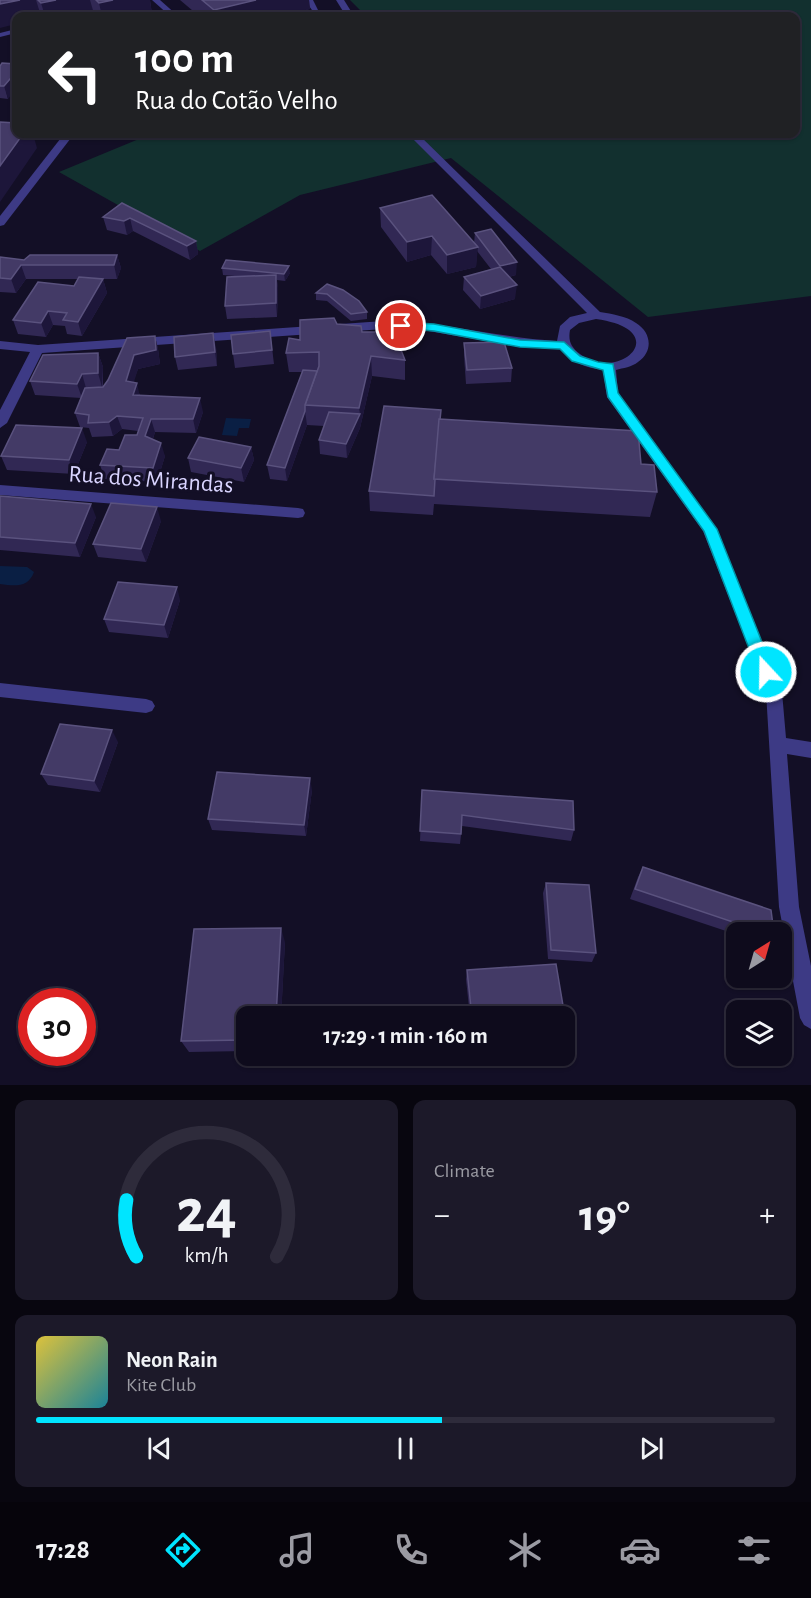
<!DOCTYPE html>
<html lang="en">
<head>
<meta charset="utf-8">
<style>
	:root { --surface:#0e0b1c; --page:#1c1929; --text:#f1f3f6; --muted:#9b9ba3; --line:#2e2b3b; --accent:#00e5ff }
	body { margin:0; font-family:"Alegreya Sans",sans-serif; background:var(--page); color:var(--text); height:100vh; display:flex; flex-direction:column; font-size:22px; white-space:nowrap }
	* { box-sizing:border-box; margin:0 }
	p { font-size:20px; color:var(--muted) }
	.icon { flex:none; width:33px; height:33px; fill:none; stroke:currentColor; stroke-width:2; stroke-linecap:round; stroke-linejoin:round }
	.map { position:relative; height:1085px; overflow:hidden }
	.sheet { display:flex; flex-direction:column; gap:15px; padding:15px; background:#08060f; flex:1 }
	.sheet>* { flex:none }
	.banner { position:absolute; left:12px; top:12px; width:788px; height:126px; border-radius:12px; box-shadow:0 2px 4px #0004,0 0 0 2px var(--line); background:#202124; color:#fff; overflow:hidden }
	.needle { width:39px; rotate:37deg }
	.fabs { position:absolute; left:726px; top:922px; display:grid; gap:12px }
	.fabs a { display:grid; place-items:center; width:66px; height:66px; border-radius:12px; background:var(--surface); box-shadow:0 2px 4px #0004,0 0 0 2px var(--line); font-size:30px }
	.speed { position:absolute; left:18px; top:988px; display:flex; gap:12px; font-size:30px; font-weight:700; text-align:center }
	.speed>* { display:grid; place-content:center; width:78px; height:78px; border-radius:50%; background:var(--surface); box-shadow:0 2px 4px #0004,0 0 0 2px var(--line); line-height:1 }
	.speed .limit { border:9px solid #d22; background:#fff; color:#111 }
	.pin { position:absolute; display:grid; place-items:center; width:51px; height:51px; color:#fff; margin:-26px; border:3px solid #fff; border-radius:50%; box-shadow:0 2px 6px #0007 }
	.me { position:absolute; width:66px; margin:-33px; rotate:339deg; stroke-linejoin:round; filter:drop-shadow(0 0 4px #0008) }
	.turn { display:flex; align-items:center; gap:21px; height:126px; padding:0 24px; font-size:27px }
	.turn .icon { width:78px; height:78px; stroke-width:2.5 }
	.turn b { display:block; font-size:42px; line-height:51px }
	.big { font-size:45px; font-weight:700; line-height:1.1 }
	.sheet .widget { flex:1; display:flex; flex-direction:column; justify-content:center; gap:9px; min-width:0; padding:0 21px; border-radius:12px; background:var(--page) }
	.sheet .dial { align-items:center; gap:0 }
	.dial svg { height:156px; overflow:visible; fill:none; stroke:var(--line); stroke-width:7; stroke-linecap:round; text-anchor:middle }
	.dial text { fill:var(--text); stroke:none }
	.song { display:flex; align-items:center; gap:18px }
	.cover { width:72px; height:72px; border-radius:9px; background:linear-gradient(135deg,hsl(50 70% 55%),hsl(190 70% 35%)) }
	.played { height:6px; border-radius:3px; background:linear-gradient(90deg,var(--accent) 55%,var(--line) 55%) }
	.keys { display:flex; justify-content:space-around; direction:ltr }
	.heat { display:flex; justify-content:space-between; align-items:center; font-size:33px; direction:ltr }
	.sheet .tiles { flex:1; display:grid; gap:15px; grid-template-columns:1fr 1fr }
	.widget:last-child { grid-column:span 2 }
	.trip { position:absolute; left:236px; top:1006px; width:339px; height:60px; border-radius:12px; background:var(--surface); box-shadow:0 2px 4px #0004,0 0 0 2px var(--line); font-weight:700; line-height:60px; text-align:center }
	.tab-bar { display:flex; height:96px; justify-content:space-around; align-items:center; background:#06040b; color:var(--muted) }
	.tab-bar .icon { width:42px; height:42px }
	.tab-bar .active { color:var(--accent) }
	.tab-bar b { font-size:27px; color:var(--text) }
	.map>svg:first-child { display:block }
</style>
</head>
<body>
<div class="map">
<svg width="811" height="1085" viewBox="0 0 811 1085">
	<rect width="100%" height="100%" fill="#130f26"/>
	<path fill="#12302f" d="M350,0H811V296L648,317L451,158L300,195L200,251L59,172L151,134H795V16H366Z"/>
	<g fill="#0a1f44">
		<path d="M226,418L251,419L249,428H239L237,436L222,435Z"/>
		<path d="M0,566L27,567L34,572C28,588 15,586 0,584Z"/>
	</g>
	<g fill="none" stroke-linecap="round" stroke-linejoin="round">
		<g fill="#3d3a85" fill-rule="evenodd">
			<path d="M152,0H160L178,16H170Z"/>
			<path d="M305,0H313L321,16H306L314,13Z"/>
			<path d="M16,29V33L0,37V33Z"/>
		</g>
		<g fill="#3d3a85" fill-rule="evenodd">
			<path d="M336,0H344L354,16H346Z"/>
			<path d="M64,134H74L4,225L0,226V216Z"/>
			<path d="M408,134H418L600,312C612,314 626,316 636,323C651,332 654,351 638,362C632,367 623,368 616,370L618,393L717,529L782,692L786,738L811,742V758L787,754L799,907L811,966V1029L804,1025L800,1018L779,907L766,692L703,531L607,397L603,370C586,368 571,362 561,349L520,347L417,329H384L42,353L7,423L0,428V410L30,352L0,349V341L38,345L384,321C442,321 499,338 557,341L560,326L570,317L587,313ZM596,319C675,330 620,384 580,354C571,347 568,341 570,330L579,323Z"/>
			<path d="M0,485L298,508L303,509L305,513L303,517L298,518L0,495Z"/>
			<path d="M0,683L146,699L152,701L155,706L152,711L146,713L0,697Z"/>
		</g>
	</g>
	<g fill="#312854">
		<path d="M0,0H150L152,14L140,16H96L94,14L84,16H16Z"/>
		<path d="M180,0H309L310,9L279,16H199Z"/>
		<path d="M0,66L8,99L0,98Z"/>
		<path d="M122,203L196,241L198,254L190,260L133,231L127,235L107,230L103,217Z"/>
		<path d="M380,208L474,243L475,233L516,275L509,277L515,299L480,309L463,290L464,277L491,269L477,251L476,267L447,274L431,255L407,262L381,227Z"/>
		<path d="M117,255L121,268L117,279H99H103L107,293L82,336L67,334L65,326L53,325L46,337L18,334L13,320L74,286L78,279H26L16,293L0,292V257L24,260Z"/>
		<path d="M222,268L290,273L285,281L277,280L278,288L277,317L227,319L225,306L234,276L223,275Z"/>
		<path d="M327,284L367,312V319L351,321L327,301L316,300V293Z"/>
		<path d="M337,324L362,332L405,360V380L372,376L360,428L347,458L320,454L319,440L324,426L307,425L287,481L270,479L267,465L302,372H289L286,353L300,340Z"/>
		<path d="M270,331L274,364L235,368L233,354Z"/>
		<path d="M155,336L158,349L160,364L138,369L133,382L140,395L203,412L196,433L155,432L153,439L165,456L157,482L105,479L100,465L137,435L138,431L122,429L113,436L92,437L89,428L80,427L75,413L81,398L35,395L30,381L98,353L103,367V387Z"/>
		<path d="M464,343L512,368L511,382L466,384L464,356Z"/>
		<path d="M216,347L217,366L178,370L175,357Z"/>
		<path d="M440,420L641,464L657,492L650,517L434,504L433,515L370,511L369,491Z"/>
		<path d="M87,442L74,474L7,470L1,456Z"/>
		<path d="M251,447L254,460L244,482L191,472L188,458Z"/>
		<path d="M0,496L96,517L80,557L0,550Z"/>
		<path d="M161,521L146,562L98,557L93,544Z"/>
		<path d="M180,600L168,638L109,632L104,619Z"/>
		<path d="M118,742L100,792L48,785L41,774Z"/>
		<path d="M312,790L306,836L212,830L208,819Z"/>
		<path d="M422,790L574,830L571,841L462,826L460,844L420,841Z"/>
		<path d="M643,867L774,933H736V968L732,933L630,899L638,877Z"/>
		<path d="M546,883L596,953L592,962L548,959L543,893Z"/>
		<path d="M285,942L281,1017H246V1051L189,1052L181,1041Z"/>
		<path d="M556,964L569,1041L565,1048H564V1017H470L466,979L467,970Z"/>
	</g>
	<g fill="#1d163a">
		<path d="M20,0H36L41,16H16V24L0,28V4Z"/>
		<path d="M56,0H90L94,14L84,16H45L41,3Z"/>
		<path d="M113,0H150L152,14L140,16H102L99,3Z"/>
		<path d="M256,0H309L310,9L279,16H215L214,10Z"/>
		<path d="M16,72V89L8,99L4,86Z"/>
		<path d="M23,134H33L37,148L0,202V166Z"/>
		<path d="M130,218L133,231L127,235L124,221Z"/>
		<path d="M432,236L431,255L407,262V242Z"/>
		<path d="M196,241L198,254L190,260L187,246Z"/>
		<path d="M478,247L476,267L447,274V255Z"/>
		<path d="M117,255L121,268L117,279L114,265Z"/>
		<path d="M517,262L516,275L499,279L500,266Z"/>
		<path d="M21,265L26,279L16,293L11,279Z"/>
		<path d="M289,266L290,273L285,281L284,274Z"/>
		<path d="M276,275L278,288L277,317L276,303Z"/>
		<path d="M103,279L107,293L82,336L78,322Z"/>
		<path d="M517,285L515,299L480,309L481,296Z"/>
		<path d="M48,311L53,325L46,337L41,323Z"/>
		<path d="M213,333L216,347L217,366L215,352Z"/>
		<path d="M155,336L158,349L160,364L138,369L130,395L126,381L134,355Z"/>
		<path d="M98,353L103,367L102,387L98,373Z"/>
		<path d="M371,356L372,376L360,428L347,458L346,444L360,414L359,408Z"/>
		<path d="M82,374L86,388L82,398L77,384Z"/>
		<path d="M137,383L140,397L133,395Z"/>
		<path d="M200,398L203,412L196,433L193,419Z"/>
		<path d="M305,411L307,425L287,481L285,468Z"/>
		<path d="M117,416L122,429L113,436L109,422Z"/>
		<path d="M151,419L155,432L149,450L145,436Z"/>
		<path d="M82,428L87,442L74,474L69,460Z"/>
		<path d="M161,443L165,456L157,482L153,468Z"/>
		<path d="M251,447L254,460L244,482L241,468Z"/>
		<path d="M91,504L96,517L80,557L75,543Z"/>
		<path d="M157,507L161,521L146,562L141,549Z"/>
		<path d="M177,587L180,600L168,638L164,625Z"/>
		<path d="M112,730L118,742L100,792L94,781Z"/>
		<path d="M310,778L312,790L306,836L304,825Z"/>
		<path d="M281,928L285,942L281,1017H276Z"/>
	</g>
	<g fill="#433a66" stroke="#5a527e" stroke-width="1.5">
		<path d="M0,0H20L0,4Z"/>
		<path d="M38,0H56L41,3Z"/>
		<path d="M96,0H113L99,3Z"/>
		<path d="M202,0H256L214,10Z"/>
		<path d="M2,63L16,64V72L4,86H0V66Z"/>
		<path d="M0,122L16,123V134H23L0,166Z"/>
		<path d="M432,195L478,247L447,255L432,236L407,242L380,208Z"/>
		<path d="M122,203L196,241L187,246L130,218L124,221L103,217Z"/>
		<path d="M491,229L517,262L500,266L475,233Z"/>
		<path d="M30,255H117L114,265H21L11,279L0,278V257L24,260Z"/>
		<path d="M226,260L289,266L284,274L222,268Z"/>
		<path d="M500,267L517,285L481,296L464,277Z"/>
		<path d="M276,275V303L225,306L227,277Z"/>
		<path d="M79,277L103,279L78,322L63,320L67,313L48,311L41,323L13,320L38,282L74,286Z"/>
		<path d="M327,284L343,290L359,301L367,312L351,314L327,294L316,293Z"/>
		<path d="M334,318L337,324L361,326L362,332H394L405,360L371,356L359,408L305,405L319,366V352L286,353L289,338L300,340V320Z"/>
		<path d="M270,331L272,350L233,354L231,335Z"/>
		<path d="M213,333L215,352L175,357L174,337Z"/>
		<path d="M155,336L156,350L134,355L126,381L137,383L133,395L200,398L193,419H151L145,436L161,443L153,468L100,465L107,449L119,450L125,435H137L143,418L117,416L109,422L88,423L89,415L75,413L85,388L103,387L108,380L127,338Z"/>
		<path d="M504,342L512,368L467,370L464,343Z"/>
		<path d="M98,353V373L82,374L77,384L30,381L43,355Z"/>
		<path d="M303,370L317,371L305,405V411L285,468L267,465Z"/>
		<path d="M384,406L441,410L434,479H435L434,496L369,491Z"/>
		<path d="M329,412L360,414L346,444L319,440Z"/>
		<path d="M439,419L638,431L641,464L654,465L657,492L434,479Z"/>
		<path d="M16,425L82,428L69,460L1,456Z"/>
		<path d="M199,437L251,447L241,468L188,458Z"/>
		<path d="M0,496L91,504L75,543L0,537Z"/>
		<path d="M111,503L157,507L141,549L93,544Z"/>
		<path d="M118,582L177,587L164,625L104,619Z"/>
		<path d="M60,724L112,730L94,781L41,774Z"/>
		<path d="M217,772L310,778L304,825L208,819Z"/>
		<path d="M422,790L573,801L574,830L462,815L461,834L420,831Z"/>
		<path d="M643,867L771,910L774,933H740L739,924L635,889Z"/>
		<path d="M546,883L589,885L596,953L551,950Z"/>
		<path d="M281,928L276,1017H246V1040L181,1041L194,929Z"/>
		<path d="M556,964L569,1041H564V1017H472L467,970Z"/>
	</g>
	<path fill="#00e5ff" stroke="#0095a6" stroke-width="1.5" d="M401,322L434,324L520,340L564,342L580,356L598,362L613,364L618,393L717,529L774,672L771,676L766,678L761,676L758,672L704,531L608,397L603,370L572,361L560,349L520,347L434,331L397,328L395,326Z"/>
	<g text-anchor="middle" stroke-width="6" stroke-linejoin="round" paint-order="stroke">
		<g font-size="24" fill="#d9d4ff" stroke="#130f26">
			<text transform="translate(151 479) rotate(4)" y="8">Rua dos Mirandas</text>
		</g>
	</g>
</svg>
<div class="fabs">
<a><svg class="needle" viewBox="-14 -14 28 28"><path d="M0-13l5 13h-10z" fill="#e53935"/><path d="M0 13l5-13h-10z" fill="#9b9ba3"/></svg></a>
<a><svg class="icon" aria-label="layers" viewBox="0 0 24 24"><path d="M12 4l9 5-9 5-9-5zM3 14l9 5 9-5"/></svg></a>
</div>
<div class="speed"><div class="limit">30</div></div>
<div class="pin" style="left:401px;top:326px;background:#d93025"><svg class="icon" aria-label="arrive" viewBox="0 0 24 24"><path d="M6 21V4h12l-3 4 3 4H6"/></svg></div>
<svg class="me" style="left:766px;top:672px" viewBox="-20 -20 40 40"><circle r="17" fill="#00e5ff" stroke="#fff" stroke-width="3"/><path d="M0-11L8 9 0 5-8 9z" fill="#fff"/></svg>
<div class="trip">17:29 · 1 min · 160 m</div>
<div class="banner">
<div class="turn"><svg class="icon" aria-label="left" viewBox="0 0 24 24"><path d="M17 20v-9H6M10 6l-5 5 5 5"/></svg><div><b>100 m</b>Rua do Cotão Velho</div></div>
</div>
</div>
<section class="sheet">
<div class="tiles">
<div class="widget dial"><svg viewBox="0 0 100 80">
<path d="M14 69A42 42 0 1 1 86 69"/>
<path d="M14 69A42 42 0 0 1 9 40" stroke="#00e5ff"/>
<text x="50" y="56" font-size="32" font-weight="700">24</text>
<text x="50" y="72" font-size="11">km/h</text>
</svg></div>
<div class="widget"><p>Climate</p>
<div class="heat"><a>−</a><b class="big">19°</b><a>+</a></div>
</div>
<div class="widget">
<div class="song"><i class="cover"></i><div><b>Neon Rain</b><p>Kite Club</p></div></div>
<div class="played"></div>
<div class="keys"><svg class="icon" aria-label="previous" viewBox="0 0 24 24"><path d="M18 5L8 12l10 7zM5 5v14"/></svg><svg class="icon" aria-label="pause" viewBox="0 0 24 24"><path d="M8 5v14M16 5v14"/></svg><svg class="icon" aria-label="next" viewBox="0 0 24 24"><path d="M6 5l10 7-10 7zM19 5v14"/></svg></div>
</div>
</div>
</section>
<nav class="tab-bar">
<b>17:28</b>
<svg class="icon active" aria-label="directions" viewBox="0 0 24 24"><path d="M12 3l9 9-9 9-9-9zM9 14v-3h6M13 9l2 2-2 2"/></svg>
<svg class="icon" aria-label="music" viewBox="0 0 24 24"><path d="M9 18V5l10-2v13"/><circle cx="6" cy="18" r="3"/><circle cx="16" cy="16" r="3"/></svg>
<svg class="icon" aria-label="phone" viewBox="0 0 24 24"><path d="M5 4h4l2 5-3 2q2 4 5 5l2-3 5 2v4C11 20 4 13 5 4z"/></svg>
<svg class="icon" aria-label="climate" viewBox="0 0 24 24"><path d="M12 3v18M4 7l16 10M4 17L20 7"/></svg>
<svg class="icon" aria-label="car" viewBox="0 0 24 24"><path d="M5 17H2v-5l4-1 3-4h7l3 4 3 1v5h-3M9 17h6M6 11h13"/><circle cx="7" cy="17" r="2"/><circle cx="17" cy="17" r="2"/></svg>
<svg class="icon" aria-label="filters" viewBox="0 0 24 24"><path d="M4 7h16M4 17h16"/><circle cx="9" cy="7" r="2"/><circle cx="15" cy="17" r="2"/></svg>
</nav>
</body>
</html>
